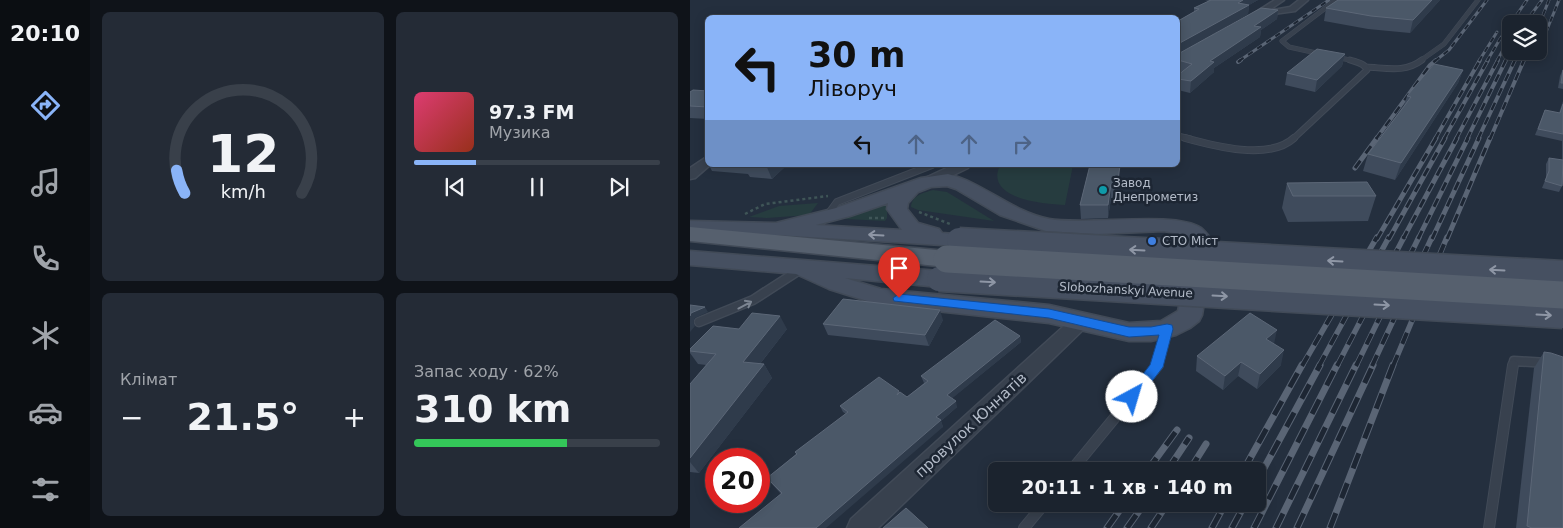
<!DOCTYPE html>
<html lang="uk">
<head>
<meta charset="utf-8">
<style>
	:root { --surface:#1b232e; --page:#242b36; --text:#f1f3f6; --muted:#a0a4aa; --line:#39404a; --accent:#8ab4f8 }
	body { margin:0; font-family:"DejaVu Sans",sans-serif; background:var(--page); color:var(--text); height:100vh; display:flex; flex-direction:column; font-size:19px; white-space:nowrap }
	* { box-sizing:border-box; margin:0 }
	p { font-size:16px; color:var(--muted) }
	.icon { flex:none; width:28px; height:28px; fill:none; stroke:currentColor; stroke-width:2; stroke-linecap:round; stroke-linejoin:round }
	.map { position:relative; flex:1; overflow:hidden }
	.panel { display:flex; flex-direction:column; gap:12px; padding:12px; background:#0f1319; width:600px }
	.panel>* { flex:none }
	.top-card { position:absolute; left:15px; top:15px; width:475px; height:152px; border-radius:8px; box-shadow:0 2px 12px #0003,0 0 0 1px var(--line); background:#8ab4f8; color:#111; overflow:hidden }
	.tools { position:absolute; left:812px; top:15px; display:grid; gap:10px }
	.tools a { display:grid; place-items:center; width:45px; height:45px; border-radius:8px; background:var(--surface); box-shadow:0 2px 12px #0003,0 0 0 1px var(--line); font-size:25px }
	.speed { position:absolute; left:15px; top:448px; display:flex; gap:10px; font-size:25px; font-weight:700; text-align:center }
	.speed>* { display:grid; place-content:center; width:65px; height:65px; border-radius:50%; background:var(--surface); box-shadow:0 2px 12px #0003,0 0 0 1px var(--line); line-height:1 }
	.speed .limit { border:8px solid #d22; background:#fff; color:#111 }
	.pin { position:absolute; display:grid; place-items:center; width:42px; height:42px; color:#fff; margin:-51px -21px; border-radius:50% 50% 50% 0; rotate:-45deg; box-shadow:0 0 5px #0007 }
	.pin .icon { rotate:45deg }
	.me { position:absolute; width:55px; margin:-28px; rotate:39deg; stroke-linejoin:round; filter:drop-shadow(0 0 4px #0008) }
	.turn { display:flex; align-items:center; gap:18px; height:105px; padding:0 20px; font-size:22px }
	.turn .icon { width:65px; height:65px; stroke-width:2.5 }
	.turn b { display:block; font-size:35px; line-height:42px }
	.lanes { display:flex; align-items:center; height:48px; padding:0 20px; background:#0003; justify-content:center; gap:25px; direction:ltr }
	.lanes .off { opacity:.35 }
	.big { font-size:38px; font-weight:800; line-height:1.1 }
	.panel .widget { flex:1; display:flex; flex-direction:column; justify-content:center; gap:8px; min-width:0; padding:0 18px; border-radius:8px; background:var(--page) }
	.panel .dial { align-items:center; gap:0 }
	.dial svg { height:130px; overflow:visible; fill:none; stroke:var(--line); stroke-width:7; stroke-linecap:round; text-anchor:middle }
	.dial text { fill:var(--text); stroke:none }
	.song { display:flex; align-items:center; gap:15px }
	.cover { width:60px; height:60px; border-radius:8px; background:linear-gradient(135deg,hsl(340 70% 55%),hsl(10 70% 35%)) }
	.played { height:5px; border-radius:2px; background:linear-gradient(90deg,var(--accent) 25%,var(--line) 25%) }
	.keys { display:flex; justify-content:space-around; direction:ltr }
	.heat { display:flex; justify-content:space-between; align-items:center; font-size:28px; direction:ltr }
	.charge { height:8px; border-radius:4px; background:linear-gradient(90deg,#34c759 62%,var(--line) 0) }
	.panel .tiles { flex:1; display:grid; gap:12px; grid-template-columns:repeat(2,1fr) }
	.trip { position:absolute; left:298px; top:462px; width:278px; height:50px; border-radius:8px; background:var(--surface); box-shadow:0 2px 12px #0003,0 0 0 1px var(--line); font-weight:800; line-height:50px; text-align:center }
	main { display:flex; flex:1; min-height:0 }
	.tabs { display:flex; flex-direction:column; width:90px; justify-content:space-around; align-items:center; background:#0b0e12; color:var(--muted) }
	.tabs .icon { width:35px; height:35px }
	.tabs .current { color:var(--accent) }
	.tabs b { font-size:22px; color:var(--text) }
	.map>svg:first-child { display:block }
</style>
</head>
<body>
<main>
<nav class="tabs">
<b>20:10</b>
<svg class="icon current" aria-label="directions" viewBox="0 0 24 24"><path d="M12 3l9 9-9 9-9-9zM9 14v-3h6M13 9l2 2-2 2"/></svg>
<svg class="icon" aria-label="music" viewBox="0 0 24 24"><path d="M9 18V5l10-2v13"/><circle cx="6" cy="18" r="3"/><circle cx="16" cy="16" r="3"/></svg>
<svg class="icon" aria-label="phone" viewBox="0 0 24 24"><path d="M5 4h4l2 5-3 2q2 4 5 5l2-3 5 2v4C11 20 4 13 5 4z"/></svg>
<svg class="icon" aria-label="climate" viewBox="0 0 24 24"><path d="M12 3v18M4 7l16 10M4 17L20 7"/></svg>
<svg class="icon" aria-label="car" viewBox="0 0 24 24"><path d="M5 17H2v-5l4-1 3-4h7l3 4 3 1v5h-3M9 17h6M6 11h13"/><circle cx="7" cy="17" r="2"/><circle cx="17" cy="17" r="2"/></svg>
<svg class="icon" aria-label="filters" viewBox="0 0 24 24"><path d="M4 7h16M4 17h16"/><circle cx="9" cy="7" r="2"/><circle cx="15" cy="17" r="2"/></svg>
</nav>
<section class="panel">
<div class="tiles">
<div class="widget dial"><svg viewBox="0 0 100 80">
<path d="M14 69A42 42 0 1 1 86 69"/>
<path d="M14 69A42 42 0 0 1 9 55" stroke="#8ab4f8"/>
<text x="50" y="56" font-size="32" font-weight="700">12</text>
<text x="50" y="72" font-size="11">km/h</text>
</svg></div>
<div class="widget">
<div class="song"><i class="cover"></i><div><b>97.3 FM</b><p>Музика</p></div></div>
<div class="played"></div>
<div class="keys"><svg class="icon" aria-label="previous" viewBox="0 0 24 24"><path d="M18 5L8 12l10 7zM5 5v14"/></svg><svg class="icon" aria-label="pause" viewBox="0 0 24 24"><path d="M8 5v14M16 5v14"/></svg><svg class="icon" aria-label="next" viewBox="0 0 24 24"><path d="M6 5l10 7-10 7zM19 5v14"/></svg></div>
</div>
<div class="widget"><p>Клімат</p>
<div class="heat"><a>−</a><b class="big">21.5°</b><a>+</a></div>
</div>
<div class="widget"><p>Запас ходу · 62%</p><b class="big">310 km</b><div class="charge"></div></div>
</div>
</section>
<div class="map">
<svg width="873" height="528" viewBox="0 0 873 528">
	<rect width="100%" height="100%" fill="#242f3e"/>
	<g fill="#263c3f">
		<path d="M310,165H383L375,205C353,204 294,199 310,165Z"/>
		<path d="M243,190L257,192L304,221L228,210L221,207C222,195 233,193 243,190Z"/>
		<path d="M197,202V218L195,221L155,219L156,217Z"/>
		<path d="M128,203L119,215L77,218L59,217L89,206Z"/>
	</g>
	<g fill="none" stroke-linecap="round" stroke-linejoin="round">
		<g stroke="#414a57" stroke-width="5">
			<g id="service-far4">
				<path d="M631,54L599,47L592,41L646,0"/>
				<path d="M645,57L665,61"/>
				<path d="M730,61L754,44L788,0"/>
			</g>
		</g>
		<g stroke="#414a57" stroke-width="7">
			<g id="service-far3">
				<path d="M676,67C697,68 715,73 732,60"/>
				<path d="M488,136L500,139"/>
				<path d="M603,139L677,70C675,63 666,62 660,60"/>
			</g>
		</g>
		<g stroke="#414a57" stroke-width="8">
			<g id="service-far2">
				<path d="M495,138C524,146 579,161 604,138"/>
				<path d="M136,217L147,202L242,165"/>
			</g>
		</g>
		<g stroke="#414a57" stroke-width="11">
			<g id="service-far1">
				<path d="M9,322L63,300L111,269"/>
				<path d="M467,366L477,329"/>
				<path d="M823,366L824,361L873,364"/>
			</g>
		</g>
		<g stroke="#414a57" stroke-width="12">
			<g id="service">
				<path d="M381,471L468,365"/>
				<path d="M334,528L354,504"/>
				<path d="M799,528L823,365"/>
			</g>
		</g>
		<g stroke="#414a57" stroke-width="3">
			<g id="minor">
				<path d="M585,0H594L578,11L600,7L609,0H618L605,11L570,16L559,21L555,19Z"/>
				<path d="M18,156V165H20L5,178L0,179V168Z"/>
				<path d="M263,165H279L278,168L243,185L238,186L231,182L233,179Z"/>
				<path d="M391,315L397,316L400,321L397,326L188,528H157L161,519L385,316Z"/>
			</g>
		</g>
		<g stroke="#414a57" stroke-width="3">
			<path id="secondary" d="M258,174C294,183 322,212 359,219C397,226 484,210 511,228C516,232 520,238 524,243L512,315L509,321L500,328L486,335L461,341H439L359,323L190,305L139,289L106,274L0,265V251L249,271L257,274L261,279L257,284L249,287L155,278L191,289L359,305L439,323L471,321L488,311L502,244L497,237L489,234L474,231L406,234L356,231L310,215L266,189L257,186L241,187L228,192L218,203L217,209L228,223L249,229L252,233L277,235L280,240L277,245L269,246L86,235L0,233V221L86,223L146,208L231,178ZM198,203L197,209L212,230L126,225L160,216Z"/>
		</g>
		<g stroke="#414a57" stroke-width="3">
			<path id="primary" d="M0,227L257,251L266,254L269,259L266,264L257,267L0,241Z"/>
		</g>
		<path stroke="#3f5557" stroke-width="2" stroke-dasharray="2 2" stroke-linecap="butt" d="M505,45L527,31"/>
		<g stroke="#3f5557" stroke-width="2.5" stroke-dasharray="3 3" stroke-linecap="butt">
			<path d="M229,212L260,224"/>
			<path d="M55,214L75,204L138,196"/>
			<path d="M179,218H195"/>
		</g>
		<use href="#service-far4" stroke="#38414e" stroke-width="4"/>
		<use href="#service-far3" stroke="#38414e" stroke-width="5"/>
		<use href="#service-far2" stroke="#38414e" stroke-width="6"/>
		<use href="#service-far1" stroke="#38414e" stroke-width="8"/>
		<use href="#service" stroke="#38414e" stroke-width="10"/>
		<use href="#minor" fill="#38414e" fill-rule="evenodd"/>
		<use href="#secondary" fill="#465061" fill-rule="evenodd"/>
		<use href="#primary" fill="#56606e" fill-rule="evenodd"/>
		<g stroke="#5a6575" stroke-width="3">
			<g id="rail-far4">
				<path d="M834,24L852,0"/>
				<path d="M849,25L859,0"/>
				<path d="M852,42L869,0"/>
				<path d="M549,61L639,0"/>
				<path d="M745,61L759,50L797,0"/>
				<path d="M789,61L807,32"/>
				<path d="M797,61L810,39L837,0"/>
				<path d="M807,61L821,35"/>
				<path d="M815,61L821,50"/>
				<path d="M824,61L829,51"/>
				<path d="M833,61L838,51"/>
			</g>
		</g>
		<g stroke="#5a6575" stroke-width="4">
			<g id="rail-far3">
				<path d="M548,62L551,60"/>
				<path d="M686,139L740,65L746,60"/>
				<path d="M745,139L790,60"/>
				<path d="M754,139L798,60"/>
				<path d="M766,139L808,60"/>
				<path d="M777,139L816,60"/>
				<path d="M788,139L825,60"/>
				<path d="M800,139L834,60"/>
			</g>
		</g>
		<g stroke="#5a6575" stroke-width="5">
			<g id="rail-far2">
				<path d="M665,168L687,138"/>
				<path d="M687,239L746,138"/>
				<path d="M699,239L755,138"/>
				<path d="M713,239L767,138"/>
				<path d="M728,239L778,138"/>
				<path d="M742,239L789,138"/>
				<path d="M757,239L800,138"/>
			</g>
		</g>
		<g stroke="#5a6575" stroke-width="5.5">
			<g id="rail-far1">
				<path d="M612,366L687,237"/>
				<path d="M629,366L699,237"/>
				<path d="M647,366L714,237"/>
				<path d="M666,366L729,237"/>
				<path d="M682,366L742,237"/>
				<path d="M703,366L757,237"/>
			</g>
		</g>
		<g stroke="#5a6575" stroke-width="7">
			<g id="rail">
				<path d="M457,471L487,430"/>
				<path d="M477,471L499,438"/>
				<path d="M499,471L516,444"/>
				<path d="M553,471L612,365"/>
				<path d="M566,483L630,365"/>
				<path d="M417,528L434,504"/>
				<path d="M437,528L454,504"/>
				<path d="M461,528L477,504"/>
				<path d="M522,528L535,504"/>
				<path d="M542,528L555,504"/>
				<path d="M564,528L647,365"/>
				<path d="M586,528L666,365"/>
				<path d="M607,528L683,365"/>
				<path d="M640,528L703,365"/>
			</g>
		</g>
		<use href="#rail-far4" stroke="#1d2633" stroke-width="2" stroke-dasharray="5.5" stroke-linecap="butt"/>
		<use href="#rail-far3" stroke="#1d2633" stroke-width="2.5" stroke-dasharray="8" stroke-linecap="butt"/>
		<use href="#rail-far2" stroke="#1d2633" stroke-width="3" stroke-dasharray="9" stroke-linecap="butt"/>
		<use href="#rail-far1" stroke="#1d2633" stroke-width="4" stroke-dasharray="12" stroke-linecap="butt"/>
		<use href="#rail" stroke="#1d2633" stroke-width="5" stroke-dasharray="16" stroke-linecap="butt"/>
		<g stroke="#414a57" stroke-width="27" stroke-linecap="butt">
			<g id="secondary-bridge">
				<path d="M269,240L873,273"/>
				<path d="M249,279L873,316"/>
			</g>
		</g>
		<g stroke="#414a57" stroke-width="29" stroke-linecap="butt">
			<path id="primary-bridge" d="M257,259L873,295"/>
		</g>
		<use href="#secondary-bridge" stroke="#465061" stroke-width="24"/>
		<use href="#primary-bridge" stroke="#56606e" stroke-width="27"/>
	</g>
	<g fill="#3f4b5c">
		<path d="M515,0H568L559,5L558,14L488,54L588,10L587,19L571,30L570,37L524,68V72L500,93L488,90V75L492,72L488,71V21L504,12V8L519,1Z"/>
		<path d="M648,0H750L720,33L678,29L634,21L636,8Z"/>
		<path d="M655,54L652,66L625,92L595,85L597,73Z"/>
		<path d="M873,69V89L868,88L870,76Z"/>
		<path d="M773,70L768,83L705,180L673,171L678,154L714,105L717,96Z"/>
		<path d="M18,91V119L0,118V92Z"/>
		<path d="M873,101V184L869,192L852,188L856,178V164L859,158L872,160V141L845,135L855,110L869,113Z"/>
		<path d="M19,165H97L82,179L60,177L58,174L22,171Z"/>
		<path d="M400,165H427L430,179L427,198H421L418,218L391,219L390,205Z"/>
		<path d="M597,183L686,196L678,221L598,222L592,208Z"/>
		<path d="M253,320L239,346L138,335L133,324Z"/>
		<path d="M49,329H97L70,364H74L82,378L9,473L0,472V384L16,365L8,364L0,353V349Z"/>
		<path d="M330,336L331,342L262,398L267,407L251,421L253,427L91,494L82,484L77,478L106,454L105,452L156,414L153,412L150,406L210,393L217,397L234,383L231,376Z"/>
		<path d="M584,343L591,365L567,389L548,376L533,390L506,371L507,356Z"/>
		<path d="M854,352L873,528H826L844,368Z"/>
	</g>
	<g fill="#2f3b4b">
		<path d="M553,0H568L559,5L558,14L488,54V44Z"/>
		<path d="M742,0H750L720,33L723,20Z"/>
		<path d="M588,10L587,19L571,30L570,37L524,68V72L500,93L501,81L520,61L564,26Z"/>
		<path d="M655,54L652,66L625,92L627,80Z"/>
		<path d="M773,70L768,83L705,180L711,163Z"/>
		<path d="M76,165H97L82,179Z"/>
		<path d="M430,166V179L427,198V185Z"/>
		<path d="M421,184V198L418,218V205Z"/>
		<path d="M15,307L18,312L5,318L3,322L5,326L0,332V316L1,313Z"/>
		<path d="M250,310L253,320L239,346L235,335Z"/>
		<path d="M90,316L97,329L61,375L53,362Z"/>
		<path d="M587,330L584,344L576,339Z"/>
		<path d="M330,336L331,342L259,401L257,395Z"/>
		<path d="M594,350L591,365L567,389L570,374Z"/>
		<path d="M551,362L548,376L533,390L535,376Z"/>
		<path d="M74,364L82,378L9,473L0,462V458Z"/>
		<path d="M266,401L267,407L251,421L253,427L136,528H126L246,417Z"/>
	</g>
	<g fill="#4b5868" stroke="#5c6777">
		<path d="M521,0H553L548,3L559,5L488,44V54L571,8L588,10L564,26L571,27L520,61L524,62L501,81L488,79V75L502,64L488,60V21L509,9L504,8Z"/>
		<path d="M648,0H742L723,20L681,16L636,8Z"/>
		<path d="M627,49L655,54L627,80L597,73Z"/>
		<path d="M744,64L773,70L711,163L678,154L721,97L717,96Z"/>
		<path d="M873,70V83H871Z"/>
		<path d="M3,90L18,91V107L0,106V92Z"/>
		<path d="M873,104V134L848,129L855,110L870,113Z"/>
		<path d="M859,158L873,160L872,186L855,181L859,171Z"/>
		<path d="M400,165H425V166H430L427,185L421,184L418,205H390Z"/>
		<path d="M677,182L686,196H603L597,183Z"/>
		<path d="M153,299L250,310L235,335L133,324Z"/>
		<path d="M0,305L15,307L1,313L0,316Z"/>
		<path d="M62,313L90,316L53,362L74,364L0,458V384L26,354L0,351V349L23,326L49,329Z"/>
		<path d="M560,313L587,330L576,339L594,350L570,374L551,362L535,376L507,356Z"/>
		<path d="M305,320L330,336L257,395L266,401L246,417L251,420L126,528H49L92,493L77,478L107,454L105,452L158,412L150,406L189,377L209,391L207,395L210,392L217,397L238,381L231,376Z"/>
		<path d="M854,352L861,353L873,357V528H842L837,526Z"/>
		<path d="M216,508L238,528H193Z"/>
	</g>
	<defs><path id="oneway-shaft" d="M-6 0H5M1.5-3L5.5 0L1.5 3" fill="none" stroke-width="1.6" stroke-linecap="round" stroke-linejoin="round" transform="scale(1.25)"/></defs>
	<g stroke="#8e96a5">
		<use href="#oneway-shaft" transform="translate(186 235) rotate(-177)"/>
		<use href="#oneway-shaft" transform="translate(447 250) rotate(-177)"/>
		<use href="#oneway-shaft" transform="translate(645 261) rotate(-177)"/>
		<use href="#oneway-shaft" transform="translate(807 270) rotate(-177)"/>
		<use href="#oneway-shaft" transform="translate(298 282) rotate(3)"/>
		<use href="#oneway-shaft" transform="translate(530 296) rotate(3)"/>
		<use href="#oneway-shaft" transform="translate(692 305) rotate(3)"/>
		<use href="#oneway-shaft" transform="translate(854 315) rotate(3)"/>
	</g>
	<use stroke="#7c8592" href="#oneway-shaft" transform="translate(55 305) rotate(-28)"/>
	<path fill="#1a73e8" stroke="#114b97" d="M209,294L359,309L439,327H461L477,324L482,325L483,329L473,367L447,401L442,403L437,401L435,397L460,365L469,335L439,337L359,318L204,301L203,298Z"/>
	<circle fill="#0f9aa8" stroke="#1d2633" stroke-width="2" cx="413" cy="190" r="5"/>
	<circle fill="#3f7fe0" stroke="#1d2633" stroke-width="2" cx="462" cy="241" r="5"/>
	<g text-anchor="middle" stroke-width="5" stroke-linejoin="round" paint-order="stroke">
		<g font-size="12" fill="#b4bcc9" stroke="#1d2633" text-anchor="start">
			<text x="423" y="187">Завод<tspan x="423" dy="14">Днепрометиз</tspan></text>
			<text x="472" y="245">СТО Міст</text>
		</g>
		<g font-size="12" fill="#b4bcc9" stroke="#1d2633">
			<text transform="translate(436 290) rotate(3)" y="4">Slobozhanskyi Avenue</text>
		</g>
		<g font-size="15" fill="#b4bcc9" stroke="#1d2633">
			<text transform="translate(281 425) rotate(-43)" y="5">провулок Юннатів</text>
		</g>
	</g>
</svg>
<div class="tools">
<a><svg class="icon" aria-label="layers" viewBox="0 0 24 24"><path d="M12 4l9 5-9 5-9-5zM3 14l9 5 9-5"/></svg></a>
</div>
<div class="speed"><div class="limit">20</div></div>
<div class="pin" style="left:209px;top:298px;background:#d93025"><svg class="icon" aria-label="arrive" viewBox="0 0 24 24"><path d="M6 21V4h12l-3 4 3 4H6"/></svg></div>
<svg class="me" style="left:442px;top:397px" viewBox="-20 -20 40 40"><circle r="19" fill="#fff"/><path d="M0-13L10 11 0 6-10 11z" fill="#1a73e8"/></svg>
<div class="trip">20:11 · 1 хв · 140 m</div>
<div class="top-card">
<div class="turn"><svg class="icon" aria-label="left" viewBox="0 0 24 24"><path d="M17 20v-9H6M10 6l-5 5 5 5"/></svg><div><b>30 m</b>Ліворуч</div></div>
<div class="lanes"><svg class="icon" aria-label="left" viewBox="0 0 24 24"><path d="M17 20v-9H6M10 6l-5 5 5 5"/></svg><svg class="icon off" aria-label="ahead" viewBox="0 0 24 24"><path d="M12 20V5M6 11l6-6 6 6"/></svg><svg class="icon off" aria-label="ahead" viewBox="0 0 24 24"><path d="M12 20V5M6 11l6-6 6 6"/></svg><svg class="icon off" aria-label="right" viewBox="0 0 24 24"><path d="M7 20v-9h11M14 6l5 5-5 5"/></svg></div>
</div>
</div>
</main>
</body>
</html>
